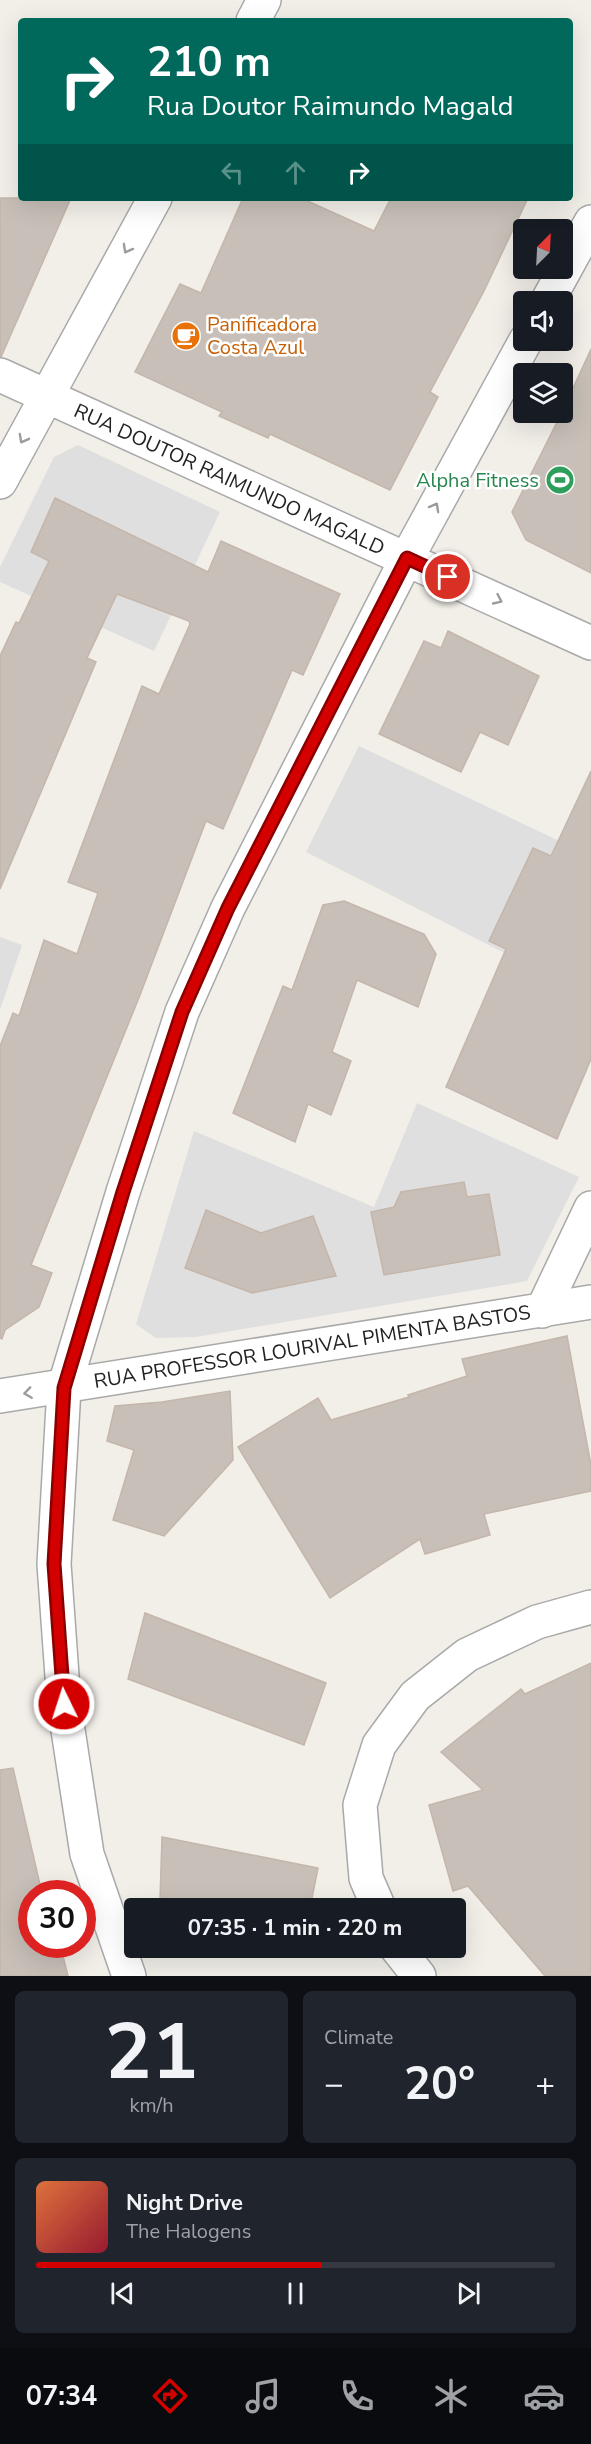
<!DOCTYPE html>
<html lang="en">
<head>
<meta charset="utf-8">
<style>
	:root { --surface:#171b24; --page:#20242c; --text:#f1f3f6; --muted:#9ea1a6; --line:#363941; --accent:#d40000 }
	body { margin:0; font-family:"Nunito Sans",sans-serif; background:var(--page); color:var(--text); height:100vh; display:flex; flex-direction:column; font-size:22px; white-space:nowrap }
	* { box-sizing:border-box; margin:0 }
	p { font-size:20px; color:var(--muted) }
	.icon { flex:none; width:33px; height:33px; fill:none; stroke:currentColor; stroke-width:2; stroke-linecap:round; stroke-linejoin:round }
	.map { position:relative; height:1976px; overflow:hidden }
	.side { display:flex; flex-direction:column; gap:15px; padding:15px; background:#0d0f14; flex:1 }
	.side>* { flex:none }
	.banner { position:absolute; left:18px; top:18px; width:555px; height:183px; border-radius:6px; box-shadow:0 6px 24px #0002; background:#00695c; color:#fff; overflow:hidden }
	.needle { width:39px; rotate:24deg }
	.fabs { position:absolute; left:513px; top:219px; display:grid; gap:12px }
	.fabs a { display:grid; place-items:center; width:60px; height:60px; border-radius:6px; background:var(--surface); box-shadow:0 6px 24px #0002; font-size:30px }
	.speed { position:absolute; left:18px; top:1880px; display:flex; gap:12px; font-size:30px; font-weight:700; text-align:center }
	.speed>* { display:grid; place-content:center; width:78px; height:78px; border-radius:50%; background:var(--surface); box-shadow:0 6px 24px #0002; line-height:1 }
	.speed .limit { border:9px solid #d22; background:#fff; color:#111 }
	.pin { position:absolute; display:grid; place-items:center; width:51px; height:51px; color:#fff; margin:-26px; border:3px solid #fff; border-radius:50%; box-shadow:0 2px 6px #0007 }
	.me { position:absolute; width:66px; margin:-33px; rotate:356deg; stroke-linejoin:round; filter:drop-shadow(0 0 4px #0008) }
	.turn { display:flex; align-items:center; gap:21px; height:126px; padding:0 30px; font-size:27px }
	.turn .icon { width:78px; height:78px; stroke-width:2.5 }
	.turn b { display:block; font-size:42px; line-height:51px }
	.lanes { display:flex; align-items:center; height:57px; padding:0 30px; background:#0003; justify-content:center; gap:30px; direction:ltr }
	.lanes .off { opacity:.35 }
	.big { font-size:45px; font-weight:700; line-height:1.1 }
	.side .tile { flex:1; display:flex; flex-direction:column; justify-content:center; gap:9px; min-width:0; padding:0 21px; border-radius:9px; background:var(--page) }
	.side .dial { align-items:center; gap:0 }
	.dial b { font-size:78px; line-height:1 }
	.song { display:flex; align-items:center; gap:18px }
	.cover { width:72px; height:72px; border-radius:9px; background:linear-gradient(135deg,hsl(20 70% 55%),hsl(350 70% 35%)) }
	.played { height:6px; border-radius:3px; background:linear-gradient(90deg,var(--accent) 55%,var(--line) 55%) }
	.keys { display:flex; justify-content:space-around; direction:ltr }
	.heat { display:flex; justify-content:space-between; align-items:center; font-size:33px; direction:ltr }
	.side .tiles { flex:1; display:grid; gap:15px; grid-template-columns:1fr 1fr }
	.tile:last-child { grid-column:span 2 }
	.trip { position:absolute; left:124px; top:1898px; width:342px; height:60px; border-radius:6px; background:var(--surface); box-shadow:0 6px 24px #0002; font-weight:700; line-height:60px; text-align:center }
	.menu { display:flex; height:96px; justify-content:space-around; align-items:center; background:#090b0e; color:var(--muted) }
	.menu .icon { width:42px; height:42px }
	.menu .current { color:var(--accent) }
	.menu b { font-size:27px; color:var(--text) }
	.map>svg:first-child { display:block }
</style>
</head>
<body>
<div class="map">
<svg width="591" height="1976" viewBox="0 0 591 1976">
	<rect width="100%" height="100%" fill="#f2efe9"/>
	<g fill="#e0dfdf">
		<path d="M78,445L220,512L154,651L0,582V567L54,457Z"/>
		<path d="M359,746L591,856V997L306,852Z"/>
		<path d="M0,937L22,945L0,1010Z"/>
		<path d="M417,1103L579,1177L527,1281L196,1337L156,1338L136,1324L194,1131L374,1207Z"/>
	</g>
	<g fill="#c7bfb8" stroke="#c4b6ab" stroke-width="1.5">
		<path d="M0,198H71L1,357H0Z"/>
		<path d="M243,198H301L374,231L391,198H528L484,291L430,392L438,397L390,490L270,434L268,438L219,416L222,412L135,372L180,284L201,293Z"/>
		<path d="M591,349V573L526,540L512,512L562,412Z"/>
		<path d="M55,498L208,572L221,541L340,594L303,675L292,670L223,829L206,821L140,995L31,1265L52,1273L39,1307L5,1330L2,1339L0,1338V1046L13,1013L19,1016L44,940L77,954L98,893L68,882L142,686L159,694L190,624L189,621L117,594L87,658L96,662L0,889V656L16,622L19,623L49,561L31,552Z"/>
		<path d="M448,631L539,676L508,745L480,732L461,772L379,734L424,641L441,648Z"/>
		<path d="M591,771V1059L557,1139L446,1087L506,949L489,941L533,848L551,856Z"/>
		<path d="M344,901L424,934L436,954L418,1007L357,980L332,1052L351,1061L331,1115L308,1104L295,1142L233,1113L283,986L292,990L323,905Z"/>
		<path d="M464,1182L467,1197L489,1194L500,1255L384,1275L371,1212L394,1207L401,1192Z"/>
		<path d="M206,1210L261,1233L313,1216L336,1276L252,1293L185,1268Z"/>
		<path d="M567,1336L591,1465V1491L484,1514L490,1535L425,1554L420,1539L330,1598L238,1447L318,1398L331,1420L409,1397L408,1395L467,1376L462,1359Z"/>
		<path d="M230,1391L233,1460L164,1536L113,1520L134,1450L107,1441L115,1406L162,1402Z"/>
		<path d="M145,1613L326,1683L304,1745L128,1679Z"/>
		<path d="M591,1663V1976H545L468,1886L453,1891L429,1805L483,1790L441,1752L521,1689L525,1694Z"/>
		<path d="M13,1768L42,1893H32V1944H60L68,1976H0V1770Z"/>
		<path d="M162,1837L318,1868L310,1908H206L160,1900Z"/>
	</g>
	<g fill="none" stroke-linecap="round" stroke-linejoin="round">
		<g stroke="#a9a9a9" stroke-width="36">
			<g id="minor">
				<path d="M253,21L264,0"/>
				<path d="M547,302L591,222"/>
				<path id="s1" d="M0,375L591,643"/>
				<path d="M0,482L155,198"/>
				<path d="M542,1311L591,1208"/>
				<path id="s2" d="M0,1396L591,1302"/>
				<path d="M379,1908L366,1878L360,1805L379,1745L415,1696L467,1655L537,1622L591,1607"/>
				<path d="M396,1947L419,1976"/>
				<path d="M129,1976L87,1854L64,1704L54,1564L64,1388L123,1192L182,1012L228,908L407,558L526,340"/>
			</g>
		</g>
		<use href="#minor" stroke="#fff" stroke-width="33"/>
	</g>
	<defs><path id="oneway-chevron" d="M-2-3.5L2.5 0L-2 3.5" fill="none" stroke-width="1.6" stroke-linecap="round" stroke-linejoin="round" transform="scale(1.5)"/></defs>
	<g stroke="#9c9c9c">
		<use href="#oneway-chevron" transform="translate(127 249) rotate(119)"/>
		<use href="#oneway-chevron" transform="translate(23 439) rotate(118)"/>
		<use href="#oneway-chevron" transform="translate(435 507) rotate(-61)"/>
		<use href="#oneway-chevron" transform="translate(498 600) rotate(25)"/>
		<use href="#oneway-chevron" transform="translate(28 1393) rotate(172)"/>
	</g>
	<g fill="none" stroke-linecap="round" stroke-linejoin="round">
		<g stroke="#8a0000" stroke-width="15">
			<path id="route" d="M64,1704L54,1564L64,1388L123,1192L182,1012L228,908L407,558L448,577"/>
		</g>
		<use href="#route" stroke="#d40000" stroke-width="10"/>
	</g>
	<defs>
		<g id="cafe-disc" transform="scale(1.5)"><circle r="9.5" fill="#e8710a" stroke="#fff"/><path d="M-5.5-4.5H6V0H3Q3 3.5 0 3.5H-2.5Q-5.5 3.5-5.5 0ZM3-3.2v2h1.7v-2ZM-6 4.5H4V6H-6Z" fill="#fff"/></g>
		<g id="stadium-disc" transform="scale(1.5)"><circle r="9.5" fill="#2e9e5b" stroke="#fff"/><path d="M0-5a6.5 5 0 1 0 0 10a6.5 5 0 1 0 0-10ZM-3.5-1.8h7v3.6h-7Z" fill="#fff"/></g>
	</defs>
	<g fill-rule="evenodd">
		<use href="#cafe-disc" x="186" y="336"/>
		<use href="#stadium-disc" x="560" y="480"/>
	</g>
	<g text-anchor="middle" stroke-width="5" stroke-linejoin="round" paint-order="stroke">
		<g font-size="20" fill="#c56008" stroke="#fff" text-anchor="start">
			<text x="207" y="331">Panificadora<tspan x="207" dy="23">Costa Azul</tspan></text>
		</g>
		<g font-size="20" fill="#222" stroke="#fff">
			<text dy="7" stroke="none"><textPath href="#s1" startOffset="252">RUA DOUTOR RAIMUNDO MAGALD</textPath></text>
			<text dy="7" stroke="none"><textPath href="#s2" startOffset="316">RUA PROFESSOR LOURIVAL PIMENTA BASTOS</textPath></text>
		</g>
		<g font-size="20" fill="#27864d" stroke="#fff" text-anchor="end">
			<text x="539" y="487">Alpha Fitness</text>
		</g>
	</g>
</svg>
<div class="fabs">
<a><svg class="needle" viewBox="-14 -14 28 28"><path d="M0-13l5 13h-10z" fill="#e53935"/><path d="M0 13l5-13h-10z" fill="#9ea1a6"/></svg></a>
<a><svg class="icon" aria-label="sound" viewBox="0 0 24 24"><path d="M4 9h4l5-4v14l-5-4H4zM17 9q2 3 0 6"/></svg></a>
<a><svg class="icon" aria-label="layers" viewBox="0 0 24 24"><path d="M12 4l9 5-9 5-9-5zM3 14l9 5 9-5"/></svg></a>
</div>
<div class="speed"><div class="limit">30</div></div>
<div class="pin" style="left:448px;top:577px;background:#d93025"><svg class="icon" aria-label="arrive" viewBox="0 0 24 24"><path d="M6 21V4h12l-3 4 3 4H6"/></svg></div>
<svg class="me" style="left:64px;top:1704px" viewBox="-20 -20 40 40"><circle r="17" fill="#d40000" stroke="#fff" stroke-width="3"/><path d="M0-11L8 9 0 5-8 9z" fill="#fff"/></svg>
<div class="trip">07:35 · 1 min · 220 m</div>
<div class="banner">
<div class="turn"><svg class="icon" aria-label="right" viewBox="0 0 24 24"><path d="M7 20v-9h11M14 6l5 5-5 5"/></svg><div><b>210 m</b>Rua Doutor Raimundo Magald</div></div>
<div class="lanes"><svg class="icon off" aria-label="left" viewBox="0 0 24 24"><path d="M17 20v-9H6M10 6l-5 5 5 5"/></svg><svg class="icon off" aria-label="ahead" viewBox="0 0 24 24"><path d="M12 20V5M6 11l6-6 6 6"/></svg><svg class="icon" aria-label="right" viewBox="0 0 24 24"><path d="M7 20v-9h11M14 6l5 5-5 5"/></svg></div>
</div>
</div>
<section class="side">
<div class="tiles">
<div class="tile dial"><b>21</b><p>km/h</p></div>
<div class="tile"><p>Climate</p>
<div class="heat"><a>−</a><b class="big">20°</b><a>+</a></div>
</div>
<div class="tile">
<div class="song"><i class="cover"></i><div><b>Night Drive</b><p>The Halogens</p></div></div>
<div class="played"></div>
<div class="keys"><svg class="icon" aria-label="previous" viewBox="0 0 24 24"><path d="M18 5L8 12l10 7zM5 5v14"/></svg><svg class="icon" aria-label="pause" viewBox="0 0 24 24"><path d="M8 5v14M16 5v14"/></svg><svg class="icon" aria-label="next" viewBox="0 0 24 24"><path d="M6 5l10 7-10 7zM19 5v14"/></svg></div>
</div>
</div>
</section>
<nav class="menu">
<b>07:34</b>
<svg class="icon current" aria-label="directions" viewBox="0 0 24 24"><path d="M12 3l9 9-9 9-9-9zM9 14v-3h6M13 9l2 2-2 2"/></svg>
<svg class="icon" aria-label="music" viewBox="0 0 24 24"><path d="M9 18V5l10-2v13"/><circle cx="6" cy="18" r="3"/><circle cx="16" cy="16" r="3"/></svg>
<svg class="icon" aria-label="phone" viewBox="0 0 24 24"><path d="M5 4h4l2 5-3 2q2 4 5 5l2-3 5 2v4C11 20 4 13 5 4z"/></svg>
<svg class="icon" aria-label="climate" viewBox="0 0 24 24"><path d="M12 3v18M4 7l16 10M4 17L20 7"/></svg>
<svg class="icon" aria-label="car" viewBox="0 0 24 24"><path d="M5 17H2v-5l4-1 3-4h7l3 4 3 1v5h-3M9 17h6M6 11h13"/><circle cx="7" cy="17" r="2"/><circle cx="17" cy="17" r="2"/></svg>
</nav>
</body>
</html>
